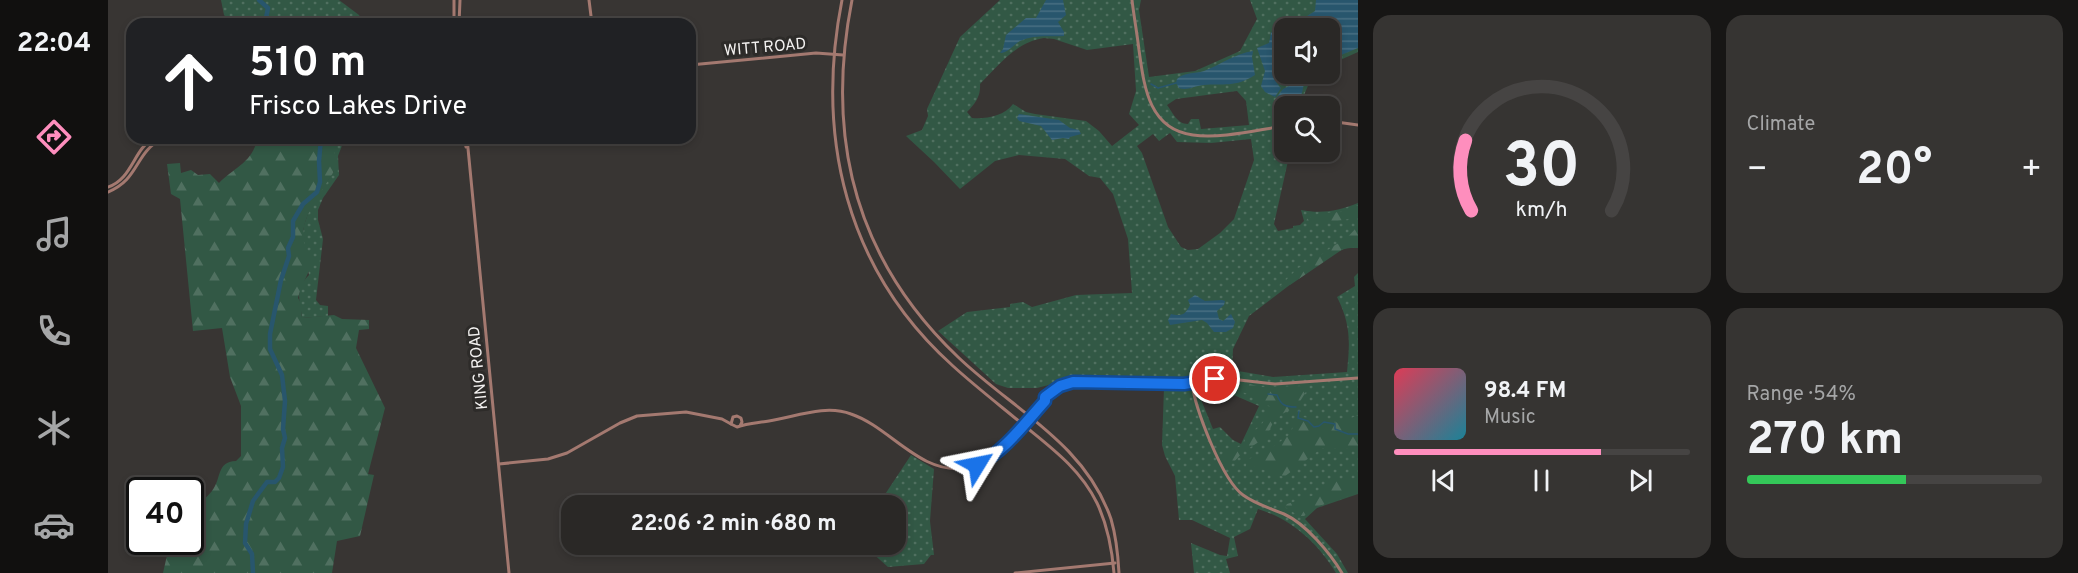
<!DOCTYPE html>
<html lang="en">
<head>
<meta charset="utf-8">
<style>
	:root { --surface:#2a2826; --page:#363432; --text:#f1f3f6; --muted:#a5a6a7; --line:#464443; --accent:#fe8ebd }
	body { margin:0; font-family:Overpass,sans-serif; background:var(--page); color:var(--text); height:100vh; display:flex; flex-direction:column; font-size:22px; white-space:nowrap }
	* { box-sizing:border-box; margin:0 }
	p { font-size:20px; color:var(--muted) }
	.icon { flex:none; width:33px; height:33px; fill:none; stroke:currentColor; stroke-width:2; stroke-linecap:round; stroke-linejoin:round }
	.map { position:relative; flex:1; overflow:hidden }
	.details { display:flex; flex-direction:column; gap:15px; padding:15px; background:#171615; width:720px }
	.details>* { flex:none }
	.hud { position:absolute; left:18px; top:18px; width:570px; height:126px; border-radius:18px; box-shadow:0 3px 9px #0003,0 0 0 2px var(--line); background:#202124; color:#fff; overflow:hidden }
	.fabs { position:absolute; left:1166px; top:18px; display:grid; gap:12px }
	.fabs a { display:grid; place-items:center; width:66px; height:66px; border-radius:12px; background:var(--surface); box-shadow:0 3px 9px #0003,0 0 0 2px var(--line); font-size:30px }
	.speed { position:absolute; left:18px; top:477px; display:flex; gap:12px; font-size:30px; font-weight:700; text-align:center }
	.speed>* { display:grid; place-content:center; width:78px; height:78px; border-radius:50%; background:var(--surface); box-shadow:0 3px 9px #0003,0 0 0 2px var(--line); line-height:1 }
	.speed .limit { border:3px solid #111; border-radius:9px; background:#fff; color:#111 }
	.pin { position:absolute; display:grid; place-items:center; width:51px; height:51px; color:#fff; margin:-26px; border:3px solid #fff; border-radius:50%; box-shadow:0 2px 6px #0007 }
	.me { position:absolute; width:66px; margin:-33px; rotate:55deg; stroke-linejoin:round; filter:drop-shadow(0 0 4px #0008) }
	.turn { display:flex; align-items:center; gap:21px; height:126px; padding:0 24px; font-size:27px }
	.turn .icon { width:78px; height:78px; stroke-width:2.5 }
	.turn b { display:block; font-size:42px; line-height:51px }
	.big { font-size:45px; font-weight:700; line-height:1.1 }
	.details .widget { flex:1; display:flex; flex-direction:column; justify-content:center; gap:9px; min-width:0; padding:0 21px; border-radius:18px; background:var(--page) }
	.details .dial { align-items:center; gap:0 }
	.dial svg { height:156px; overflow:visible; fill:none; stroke:var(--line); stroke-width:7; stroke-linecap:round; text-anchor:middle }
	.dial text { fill:var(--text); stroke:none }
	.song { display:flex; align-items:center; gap:18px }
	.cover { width:72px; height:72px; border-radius:9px; background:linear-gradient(135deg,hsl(350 70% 55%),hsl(190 70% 35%)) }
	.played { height:6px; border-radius:3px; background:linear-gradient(90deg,var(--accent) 70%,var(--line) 70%) }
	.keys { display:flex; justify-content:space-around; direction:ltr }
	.heat { display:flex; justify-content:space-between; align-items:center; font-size:33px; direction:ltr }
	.charge { height:9px; border-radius:4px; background:linear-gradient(90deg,#34c759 54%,var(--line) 0) }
	.details .tiles { flex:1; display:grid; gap:15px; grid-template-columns:repeat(2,1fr) }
	.trip { position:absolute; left:453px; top:495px; width:345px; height:60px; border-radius:18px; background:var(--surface); box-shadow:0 3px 9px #0003,0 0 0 2px var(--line); font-weight:700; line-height:60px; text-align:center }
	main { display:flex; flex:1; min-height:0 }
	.menu { display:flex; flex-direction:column; width:108px; justify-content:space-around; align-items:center; background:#11100f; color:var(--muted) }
	.menu .icon { width:42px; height:42px }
	.menu .on { color:var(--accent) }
	.menu b { font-size:27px; color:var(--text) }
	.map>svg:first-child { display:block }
</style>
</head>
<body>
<main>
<nav class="menu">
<b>22:04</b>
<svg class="icon on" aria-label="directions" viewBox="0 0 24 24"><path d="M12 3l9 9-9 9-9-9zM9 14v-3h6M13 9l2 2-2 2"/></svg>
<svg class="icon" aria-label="music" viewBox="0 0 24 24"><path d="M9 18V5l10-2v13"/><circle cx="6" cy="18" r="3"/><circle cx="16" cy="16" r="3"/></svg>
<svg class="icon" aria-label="phone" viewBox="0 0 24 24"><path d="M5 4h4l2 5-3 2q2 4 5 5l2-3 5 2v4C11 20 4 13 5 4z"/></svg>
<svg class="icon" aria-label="climate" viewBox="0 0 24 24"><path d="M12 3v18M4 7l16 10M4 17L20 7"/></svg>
<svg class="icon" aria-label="car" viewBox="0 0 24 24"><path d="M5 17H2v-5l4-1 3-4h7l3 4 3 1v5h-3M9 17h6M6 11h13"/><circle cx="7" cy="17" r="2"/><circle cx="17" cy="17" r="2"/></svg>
</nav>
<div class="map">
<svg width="1250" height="573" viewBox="0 0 1250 573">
	<defs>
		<pattern id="green-dots" width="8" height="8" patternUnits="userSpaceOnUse" patternTransform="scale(1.5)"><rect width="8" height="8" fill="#325845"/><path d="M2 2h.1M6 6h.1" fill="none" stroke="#507060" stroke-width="1.8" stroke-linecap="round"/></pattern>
		<pattern id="forest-firs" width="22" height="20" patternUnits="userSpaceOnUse" patternTransform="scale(1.5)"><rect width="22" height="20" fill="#325845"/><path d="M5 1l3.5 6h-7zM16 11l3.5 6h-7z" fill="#507060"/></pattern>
		<pattern id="water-rules" width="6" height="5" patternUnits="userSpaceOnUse" patternTransform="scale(1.5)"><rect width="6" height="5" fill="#28566d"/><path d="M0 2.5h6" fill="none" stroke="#486f82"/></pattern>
	</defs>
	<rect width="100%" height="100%" fill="#383533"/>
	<g fill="url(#green-dots)" fill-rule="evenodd">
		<path d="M113,0H231L251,15L256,24H124L116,15Z"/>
		<path d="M892,0H1033L1031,10L1041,77L1087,71L1132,51L1149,19L1142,0H1250V52L1221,65V28H1176V74H1205L1196,95L1201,106H1176V152H1182L1166,224L1170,231L1185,228V226L1192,225L1196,221L1193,210C1214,214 1230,211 1250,203V248H1239L1229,252L1200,271L1141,316L1125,349L1124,370L1165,377L1239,372C1242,342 1243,325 1229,297L1247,286L1246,277L1250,273V494L1209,508L1197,519L1229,554L1240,573H1228C1210,543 1183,519 1150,509L1142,529L1126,537L1130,556L1118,559L1122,573H1086L1083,543L1112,555L1119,556L1122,538L1084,520H1071L1067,476L1057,456L1054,445L1056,388H1059L1060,380L978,379L956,381L929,388H900L888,384L830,331L859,312L902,307V304L915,302L924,307L968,295L1024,293L1020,239L1005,194L992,178L981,176L957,159L911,155L887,161L852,189L826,162L798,136L814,130L820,116L819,109L852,37ZM936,38L946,39L979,50L1025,44L1028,91L1021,114L1031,125L1004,146L991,131L978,121L927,114L918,112L905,104C896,116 879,119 864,118L859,112C867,104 873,96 872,84C891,65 908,42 936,38ZM1129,91L1138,101L1141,125L1093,129L1091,119H1083L1080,124C1069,124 1065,113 1059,105L1068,99ZM1062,133L1069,142L1103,143L1143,139L1146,160L1126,219L1112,233L1090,249L1080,250L1073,247L1060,227L1034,153L1029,146L1045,134L1051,141ZM1114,392L1128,396L1151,406L1133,444L1125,440L1112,427L1105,429L1092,397Z"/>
		<path d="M226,138H237L230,156L231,175L215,198L210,210V220L215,239L208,300L212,305L220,306V316L194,318C192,300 186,290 201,275L194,240L196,225L203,205L226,171Z"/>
		<path d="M803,455L826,469L822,521L826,555H823L816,564L780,567L762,551L753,552V545L788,544V506L770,505Z"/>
	</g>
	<g fill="url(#forest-firs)">
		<path d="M149,138H226C225,148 229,161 226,171C224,175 220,180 218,184C202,210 184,231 204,261C201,275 193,284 190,298L195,307L193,310L194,318L226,315L234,319L261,320V329L251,330L248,348L277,408L260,474L266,475L252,536L229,541L224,573H55L62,542H82C82,526 84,513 94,501C97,498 101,495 104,491C114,478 108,462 128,461L133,456V406L122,377L114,328L85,331L72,199L63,194L59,164L72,163L73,173L83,170L90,175L102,174L111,183C125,168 146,162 149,138Z"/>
		<path d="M1250,205V216C1234,222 1215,223 1198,223L1199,219L1212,213L1233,212Z"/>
		<path d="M1250,226V247L1235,249L1182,285L1172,286L1190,268L1208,260L1209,257C1218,253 1226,243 1235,242Z"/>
		<path d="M1113,382L1142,384L1152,387L1197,386L1199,390L1191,403L1186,408L1174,414L1165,423L1157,438L1135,452L1125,463L1117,461L1114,454L1135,445L1139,434C1152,430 1157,420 1164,407L1153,403L1149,398L1137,393L1107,385Z"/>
		<path d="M1250,415V449L1214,448L1176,477L1145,466H1138L1139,460L1163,448L1180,436L1183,432L1188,419L1195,417L1231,423Z"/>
		<path d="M1250,478V493L1211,506L1196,516H1191L1177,507L1179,504L1216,492C1221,476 1236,481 1250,478Z"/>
	</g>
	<g fill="url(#water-rules)">
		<path d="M938,0H955L958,15L950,22L956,32V36C940,37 927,34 912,41C905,45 900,53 892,53L895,49L898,35L918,18H928Z"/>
		<path d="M1208,0H1250V48L1221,60V28H1187L1191,27L1196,18L1207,11Z"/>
		<path d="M1169,26L1177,28L1176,67L1169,64C1164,72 1166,82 1173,88L1167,97L1157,92L1153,86L1157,71L1149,48L1161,43L1163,33Z"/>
		<path d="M1145,51L1144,57L1147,75C1127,88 1116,83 1095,85C1086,86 1079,91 1071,88L1068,83L1069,79C1076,72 1086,74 1096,71C1112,65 1128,53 1145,51Z"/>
		<path d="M1184,74H1198L1194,93L1186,106H1176V112L1167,106L1169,102L1168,98L1175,89L1183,85Z"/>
		<path d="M911,114L951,120L962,128L971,130L973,134L962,137L961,139L955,138L944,140L933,126L911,121L909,118Z"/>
		<path d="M1087,295L1097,301L1114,300L1117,301L1116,305L1109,311L1111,319L1115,321L1123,314L1127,322L1125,328L1118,332H1106L1099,323L1094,320L1062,325L1060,320L1063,314C1072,316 1077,316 1082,305L1080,300Z"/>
	</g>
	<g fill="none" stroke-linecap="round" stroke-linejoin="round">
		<g stroke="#28566d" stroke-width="1.5">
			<path d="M1043,84L1050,88L1068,83"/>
			<path d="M1160,394L1169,395C1173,405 1177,407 1188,407"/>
			<path d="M1191,411L1190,418L1200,421L1206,427L1211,426L1216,422L1227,424V429L1240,434H1250"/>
		</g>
		<g stroke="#28566d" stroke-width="4.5">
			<path d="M151,0L160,8L158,18L164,24"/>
			<path d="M145,573L144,554L137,543L138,524L145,501L159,482H167L171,478L175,467L174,448L177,438L175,429L177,401L174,375L162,349V334L173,280L181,256L180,248L185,237V221L195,204L209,192L212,182L211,161L213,138"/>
		</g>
		<g stroke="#a47970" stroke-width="3">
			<path d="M481,0L484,24"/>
			<path d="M734,0C707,137 738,270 845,366C868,387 894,407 918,427C945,449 973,470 989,503C999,524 1004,549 1006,573"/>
			<path d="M744,0C717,137 747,259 850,357C904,409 977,443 1003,519C1008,536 1010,555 1011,573"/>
			<path d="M1024,0C1026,17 1029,33 1031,50C1036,85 1040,129 1085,135C1112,139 1148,130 1176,126"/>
			<path d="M346,24V0"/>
			<path d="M351,24L352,0"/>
			<path d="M582,65L708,53L735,55"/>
			<path d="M1221,121L1250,125"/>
			<path d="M356,138L358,147"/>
			<path d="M359,138L401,573"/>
			<path d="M0,187C24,179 25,151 45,138"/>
			<path d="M0,192C32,179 26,153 55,138"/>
			<path d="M1084,383C1087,408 1114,480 1135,495C1147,504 1162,508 1176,514C1198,524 1222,553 1234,573"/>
			<path d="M632,426L634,422L633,418L629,416L625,417L623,424L629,427C640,423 650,423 661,421C687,417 717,404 743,414C782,427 812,475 857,468C870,465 881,460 890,451C895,446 898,442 904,439L937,401V397"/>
			<path d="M899,441L900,435C920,413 936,392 965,382L1076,384L1114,378L1167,384L1250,378"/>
			<path d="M391,464L440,459L459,453L512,423L529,416L578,412L614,419L623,424"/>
			<path d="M907,573L1007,563"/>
		</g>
	</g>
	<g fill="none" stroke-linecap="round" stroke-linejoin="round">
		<g stroke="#114b97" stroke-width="15">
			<path id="route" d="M869,465C895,453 918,422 937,401V397L952,386L965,382L1076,384L1107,379"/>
		</g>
		<use href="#route" stroke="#1a73e8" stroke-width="10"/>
	</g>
	<g text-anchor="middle" stroke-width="6" stroke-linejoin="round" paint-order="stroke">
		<g font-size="16" fill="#f4f2f1" stroke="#2d2b29">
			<text transform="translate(657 46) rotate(-5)" y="6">WITT ROAD</text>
			<text transform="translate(369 368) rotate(-96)" y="6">KING ROAD</text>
		</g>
	</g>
</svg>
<div class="fabs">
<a><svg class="icon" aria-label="sound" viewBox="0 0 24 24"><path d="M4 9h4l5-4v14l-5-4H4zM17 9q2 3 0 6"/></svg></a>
<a><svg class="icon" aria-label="search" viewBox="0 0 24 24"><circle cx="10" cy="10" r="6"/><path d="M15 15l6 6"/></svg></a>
</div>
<div class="speed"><div class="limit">40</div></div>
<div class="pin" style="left:1107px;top:379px;background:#d93025"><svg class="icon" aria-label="arrive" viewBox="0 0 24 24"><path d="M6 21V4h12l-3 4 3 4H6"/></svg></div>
<svg class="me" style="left:869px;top:465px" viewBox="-20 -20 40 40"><path d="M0-17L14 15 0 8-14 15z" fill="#1a73e8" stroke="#fff" stroke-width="4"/></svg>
<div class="trip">22:06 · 2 min · 680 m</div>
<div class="hud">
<div class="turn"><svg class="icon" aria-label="ahead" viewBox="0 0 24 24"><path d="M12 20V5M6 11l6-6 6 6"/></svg><div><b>510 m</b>Frisco Lakes Drive</div></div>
</div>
</div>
<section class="details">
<div class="tiles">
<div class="widget dial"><svg viewBox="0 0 100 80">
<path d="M14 69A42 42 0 1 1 86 69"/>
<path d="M14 69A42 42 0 0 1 11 33" stroke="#fe8ebd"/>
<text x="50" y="56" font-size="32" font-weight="700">30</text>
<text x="50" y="72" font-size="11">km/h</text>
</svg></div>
<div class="widget"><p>Climate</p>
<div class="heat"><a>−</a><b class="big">20°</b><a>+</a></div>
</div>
<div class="widget">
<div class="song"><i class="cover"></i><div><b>98.4 FM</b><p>Music</p></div></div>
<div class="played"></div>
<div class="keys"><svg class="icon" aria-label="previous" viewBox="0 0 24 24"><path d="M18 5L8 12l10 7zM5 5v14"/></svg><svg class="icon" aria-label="pause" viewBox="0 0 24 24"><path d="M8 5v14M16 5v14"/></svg><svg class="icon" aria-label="next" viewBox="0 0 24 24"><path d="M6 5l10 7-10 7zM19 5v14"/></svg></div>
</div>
<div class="widget"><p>Range · 54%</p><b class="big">270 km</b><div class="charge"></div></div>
</div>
</section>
</main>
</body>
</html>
